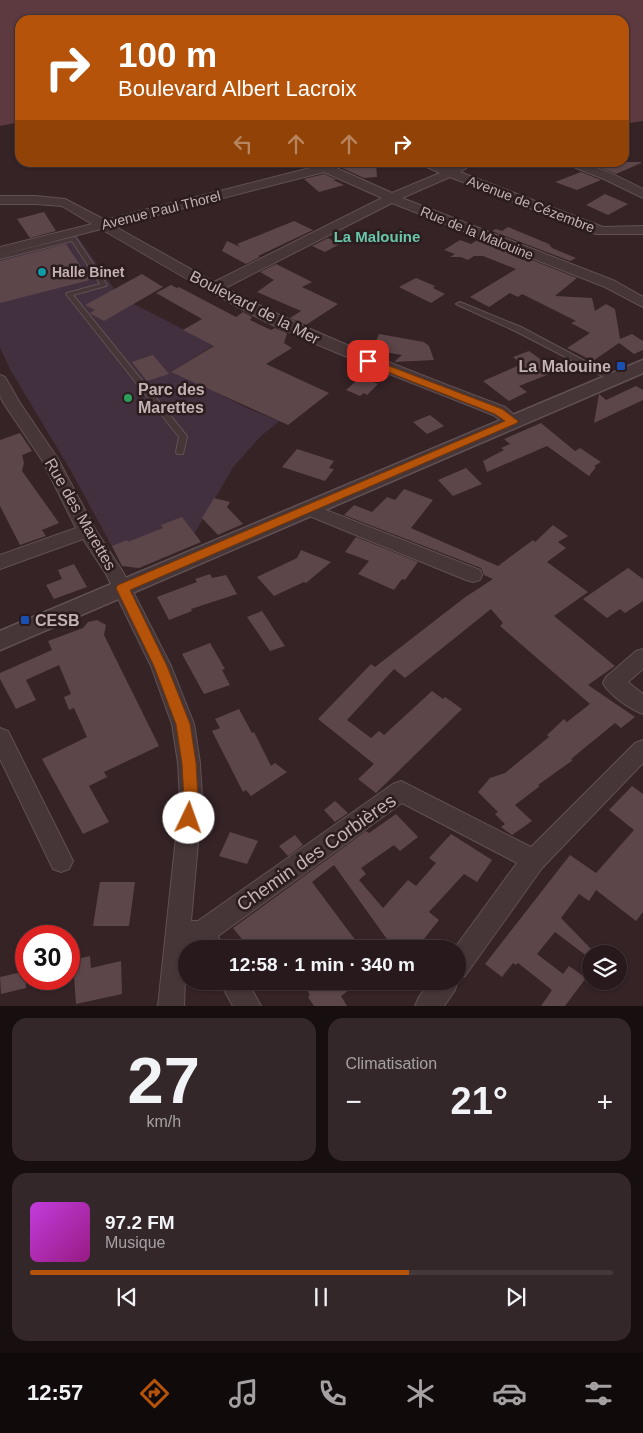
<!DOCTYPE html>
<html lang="fr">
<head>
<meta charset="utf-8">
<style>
	:root { --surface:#281a1c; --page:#342729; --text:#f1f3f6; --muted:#a5a1a3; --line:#44383b; --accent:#b45309 }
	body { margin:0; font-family:Helvetica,sans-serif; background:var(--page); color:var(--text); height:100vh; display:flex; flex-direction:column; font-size:19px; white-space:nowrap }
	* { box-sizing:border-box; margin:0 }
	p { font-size:16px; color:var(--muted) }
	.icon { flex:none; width:28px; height:28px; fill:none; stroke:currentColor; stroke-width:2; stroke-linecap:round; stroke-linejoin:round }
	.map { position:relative; height:1006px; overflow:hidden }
	.details { display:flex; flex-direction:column; gap:12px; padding:12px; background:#160e0f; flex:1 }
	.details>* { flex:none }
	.banner { position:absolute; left:15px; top:15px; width:614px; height:152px; border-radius:15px; box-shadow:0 1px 4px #0004,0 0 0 1px var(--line); background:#b45309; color:#fff; overflow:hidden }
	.fabs { position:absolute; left:582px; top:945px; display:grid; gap:10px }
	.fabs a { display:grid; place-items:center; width:45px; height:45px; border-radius:50%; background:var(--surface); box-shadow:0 1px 4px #0004,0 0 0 1px var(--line); font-size:25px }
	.speed { position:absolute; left:15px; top:925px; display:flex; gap:10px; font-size:25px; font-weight:700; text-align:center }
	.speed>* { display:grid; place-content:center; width:65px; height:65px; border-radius:50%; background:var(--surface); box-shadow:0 1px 4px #0004,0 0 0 1px var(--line); line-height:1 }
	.speed .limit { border:8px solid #d22; background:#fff; color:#111 }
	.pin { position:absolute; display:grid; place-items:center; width:42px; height:42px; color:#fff; margin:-21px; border-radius:10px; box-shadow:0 2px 8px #0006 }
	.me { position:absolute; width:55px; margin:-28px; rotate:3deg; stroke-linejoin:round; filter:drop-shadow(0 0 4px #0008) }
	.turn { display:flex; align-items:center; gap:18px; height:105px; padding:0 20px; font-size:22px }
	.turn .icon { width:65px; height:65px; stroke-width:2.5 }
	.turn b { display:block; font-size:35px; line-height:42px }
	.lanes { display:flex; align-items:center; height:48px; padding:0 20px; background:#0003; justify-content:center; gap:25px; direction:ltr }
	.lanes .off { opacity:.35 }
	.big { font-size:38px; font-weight:600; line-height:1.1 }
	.details .card { flex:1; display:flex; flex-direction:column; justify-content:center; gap:8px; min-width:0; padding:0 18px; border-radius:15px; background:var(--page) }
	.details .dial { align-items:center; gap:0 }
	.dial b { font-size:65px; line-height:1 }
	.song { display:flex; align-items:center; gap:15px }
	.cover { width:60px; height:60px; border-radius:8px; background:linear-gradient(135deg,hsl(290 70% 55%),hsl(310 70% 35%)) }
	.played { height:5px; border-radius:2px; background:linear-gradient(90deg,var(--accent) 65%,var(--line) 65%) }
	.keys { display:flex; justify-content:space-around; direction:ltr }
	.heat { display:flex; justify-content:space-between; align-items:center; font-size:28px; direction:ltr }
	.details .tiles { flex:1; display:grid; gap:12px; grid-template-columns:1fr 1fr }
	.card:last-child { grid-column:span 2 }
	.trip { position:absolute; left:178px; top:940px; width:288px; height:50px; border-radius:25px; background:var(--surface); box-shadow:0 1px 4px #0004,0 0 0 1px var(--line); font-weight:600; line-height:50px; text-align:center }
	.tab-bar { display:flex; height:80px; justify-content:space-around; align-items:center; background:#100a0b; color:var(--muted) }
	.tab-bar .icon { width:35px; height:35px }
	.tab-bar .selected { color:var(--accent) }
	.tab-bar b { font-size:22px; color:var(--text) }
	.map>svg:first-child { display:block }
</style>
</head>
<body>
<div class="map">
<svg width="643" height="1006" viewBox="0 0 643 1006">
	<rect width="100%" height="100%" fill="#352326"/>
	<path fill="#42303f" d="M77,236L120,297L214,345L173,371L247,408L279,421L260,437L234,466L188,544L136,568L122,565L71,471L11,371L0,348V255Z"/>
	<path fill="#5d3a3f" d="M0,0H643V121L624,124V20H20V122L0,126Z"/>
	<g fill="#5d464a">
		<path d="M329,162H376L377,177L364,178Z"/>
		<path d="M604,162H641V163L616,174L596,166Z"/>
		<path d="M581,172L601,180L577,190L555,182Z"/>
		<path d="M324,174L337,180H333L344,185L319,192L304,179Z"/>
		<path d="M605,194L628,204L608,215L586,205Z"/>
		<path d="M44,212L56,231L30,238L17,219Z"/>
		<path d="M294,221L313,230L258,256L260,257L246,264L222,251L227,241L240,247L237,244Z"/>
		<path d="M508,227L549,244L552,248L576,258L570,261L492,231L496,229L502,231Z"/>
		<path d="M328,238L340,244L325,252L312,246Z"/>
		<path d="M479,239L577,278L555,296L592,298L595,311L606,304L615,309L620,339L632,334L643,341V350L634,354L619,343L593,361L567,348L590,333L571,323L576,321L522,294L518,297L510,293L489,307L470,297L516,269L483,256H474L468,260L461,257H450L455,254L444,250L460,240L471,244Z"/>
		<path d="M66,244L90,280L0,303V261Z"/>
		<path d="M276,264L312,282L302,287L338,304L306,325L290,318L301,311L257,292L274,280L260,272Z"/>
		<path d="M142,274L163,287L104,321L91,314L90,313L95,310L85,305Z"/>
		<path d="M416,278L435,286L433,288L445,294L431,303L399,287Z"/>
		<path d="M171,285L177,288L179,287L236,317L243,312L252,317L250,320L271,330L275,328L287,333L284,343L292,348L266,364L329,393L288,425L171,372L214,346L183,330L202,319L156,293Z"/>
		<path d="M379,334L424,342L429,346L434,360L394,362L402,355L372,350Z"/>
		<path d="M529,351L557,371L519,386L527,392L509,401L483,381L522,364L513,357Z"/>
		<path d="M153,355L169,374L147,381L132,362Z"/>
		<path d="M361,377L378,384L367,395L364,393L360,396L346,390Z"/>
		<path d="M636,386L643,390V400L594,423L599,394L606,400Z"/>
		<path d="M430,415L444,426L427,434L413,422Z"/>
		<path d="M541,423L575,451L580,448L601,462L594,466L596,467L589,476L547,446L487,472L483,461L504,450L501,448L510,444L504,439Z"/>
		<path d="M20,433L32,451L22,455L24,463L22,471L59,523L42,530L46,536L20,545L0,506V440Z"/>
		<path d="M297,449L334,461L329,468L334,469L325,481L282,467Z"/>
		<path d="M466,468L482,484L453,496L438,480Z"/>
		<path d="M404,489L433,500L411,528L498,566L533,540L535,542L553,525L568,536L558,542L566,548L547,562L588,592L554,616L615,666L588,685L635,717L621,728L615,723L571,759L573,760L538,785L540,786L515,805L532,821L512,835L501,827L505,824L495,814L498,812L478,792L490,778L505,773L549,737L547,735L564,719L567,722L590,704L500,626L503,623L491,609L405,678L394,669L347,720L371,738L379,731L384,735L432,691L443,699L445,697L462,709L376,793L358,779L374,764L318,719L371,664L375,667L464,598L493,579L484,575L481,568L344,515L354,505L372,512L387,497L395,500Z"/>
		<path d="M214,498L230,502L227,507L243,524L218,535L202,518Z"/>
		<path d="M182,517L201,542L139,568L122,566L112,546L127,540L128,542L163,528L161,525Z"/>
		<path d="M356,537L418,562L405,580L402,579L394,590L358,574L369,561L345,552Z"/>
		<path d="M301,550L331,562L306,583L304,582L274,596L257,577L297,558Z"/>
		<path d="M74,564L87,587L54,599L46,585L62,579L58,570Z"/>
		<path d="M628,568L643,579V601L625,613L620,609L607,618L583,599Z"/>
		<path d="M210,574L212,578L226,575L237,594L191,609L192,611L169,620L157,597L197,582L195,579Z"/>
		<path d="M262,611L285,646L270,651L247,617Z"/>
		<path d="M97,620L106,625L104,635L159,746L104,772L107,777L89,786L109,822L83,834L42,759L87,737L74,708L69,710L64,697L71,694L59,665L26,680L36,700L16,709L0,679V673L52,650L48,641L83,628L88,622Z"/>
		<path d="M210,643L225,669L222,670L230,685L204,694L182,654Z"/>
		<path d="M239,709L252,733L254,732L271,766L275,763L287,772L251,796L246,790L243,792L212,731L220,728L215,719Z"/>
		<path d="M632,786L643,794V912L636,921L596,890L589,901L579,894L561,918L593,951L588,957L555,932L537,954L563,974L569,966L586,978L565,1006H541L552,990L518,963L516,965L513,963L502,977L485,964L570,855L596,873L634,830L609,810Z"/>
		<path d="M335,801L348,813L335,822L324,810Z"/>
		<path d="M396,814L418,837L400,851L394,845L361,868L366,874L359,880L383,908L408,880L416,886L436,863L429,858L451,834L492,860L477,882L464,874L429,912L439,920L416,949H394L334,865L312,882L362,949H250L233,928L366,831L369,833Z"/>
		<path d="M230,832L258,841L247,864L219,856Z"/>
		<path d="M295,835L303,845L288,856L279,846Z"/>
		<path d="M100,882H135L129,926H93Z"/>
		<path d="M90,956L91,968L121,961L122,994L76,1004L74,976L69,978V961Z"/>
		<path d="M26,971V988L1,994L0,977Z"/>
		<path d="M301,981H361L341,996L347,1006H314L308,997L310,995Z"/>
	</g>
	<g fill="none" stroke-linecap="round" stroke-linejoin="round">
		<g stroke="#615153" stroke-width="2">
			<g id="service">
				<path d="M74,237L76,238L107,285L106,286L73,295L186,435L187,437L183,454H177L176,452L179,437L66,294L67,293L100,284L72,241L0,259V255Z"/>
				<path d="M460,302L521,327L617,378L613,380H610L515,331L458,305L456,304Z"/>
			</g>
		</g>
		<g stroke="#615153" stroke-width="2">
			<g id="minor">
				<path d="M306,162H323L392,193L440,173L416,162H434L449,168L460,162H476L460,172L603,227L643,226V234H596L450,177L402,198L615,281L643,297V307L605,287L392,203L225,288C315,335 410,371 505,407L521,421L519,425C508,427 502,421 493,415C419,385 344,358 271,324C213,296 157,261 101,229L0,255V247L92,224L62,206L36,204H0V196H36L65,199L105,220L314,167ZM324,172L382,198L214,282L114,226Z"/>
				<path d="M561,162C592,162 617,176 643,189V198L604,179Z"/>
				<path d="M0,375L5,377L20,403L58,459L95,529L123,572L171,666L194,724L200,763L202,799L191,921H198L393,784L401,781L531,847L635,743L643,740V763L542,868L465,976L458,979L455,990L444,1006H415L419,997L430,981H456V949H454L517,863L402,803L218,936L224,949H198L196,945L189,946V949H186L184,1006H158L180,799L178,763L172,724L151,666L106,574L83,539L0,569V555L76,528L42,460L4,404L0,396Z"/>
				<path d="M308,503L480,570L482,575L480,580L473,582L466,580L302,513L299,509L302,505Z"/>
				<path d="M643,649V669L628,682L643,694V714C630,709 609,695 603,683L606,677L636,651Z"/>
				<path d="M0,728L8,731L73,861L69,869L61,872L53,869L0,759Z"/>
				<path d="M219,981H247L261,1006H233Z"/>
			</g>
		</g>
		<g stroke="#615153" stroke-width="3">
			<path id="tertiary" d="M643,360V373L0,650V631Z"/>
		</g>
		<use href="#service" fill="#463638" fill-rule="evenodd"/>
		<use href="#minor" fill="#463638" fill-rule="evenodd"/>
		<use href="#tertiary" fill="#463638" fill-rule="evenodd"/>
	</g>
	<path fill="#b45309" stroke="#753606" d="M368,358L502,409L518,421L517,423L130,590L167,666L190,724L196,763L198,799L195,823L189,825L184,823L182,818L184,799L182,763L176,724L154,666L116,588L118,585L505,421L495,414L365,363L364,361Z"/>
	<circle fill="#0f9aa8" stroke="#2b1c1e" stroke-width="2" cx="42" cy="272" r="5"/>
	<g fill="#1a4fb4" stroke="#2b1c1e" stroke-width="2">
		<rect x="616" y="361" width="10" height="10" rx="2.5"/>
		<rect x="20" y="615" width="10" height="10" rx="2.5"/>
	</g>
	<circle fill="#2e9e5b" stroke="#2b1c1e" stroke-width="2" cx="128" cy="398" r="5"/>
	<g text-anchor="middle" stroke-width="5" stroke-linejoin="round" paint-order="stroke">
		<g font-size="14" fill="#c3b1b3" stroke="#2b1c1e">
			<text transform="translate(531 204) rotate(21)" y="5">Avenue de Cézembre</text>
			<text transform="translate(161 210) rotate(-14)" y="5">Avenue Paul Thorel</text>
			<text transform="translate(477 233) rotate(22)" y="5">Rue de la Malouine</text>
		</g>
		<g font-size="14" font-weight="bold" fill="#c3b1b3" stroke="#2b1c1e" text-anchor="start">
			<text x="52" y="277">Halle Binet</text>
		</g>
		<g font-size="15" font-weight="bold" fill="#68c6aa" stroke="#2b1c1e">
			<text x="377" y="242">La Malouine</text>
		</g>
		<g font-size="16" fill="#c3b1b3" stroke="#2b1c1e">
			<text transform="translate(255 307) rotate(27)" y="6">Boulevard de la Mer</text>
			<text transform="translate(81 514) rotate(60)" y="6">Rue des Marettes</text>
		</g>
		<g font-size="16" font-weight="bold" fill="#c3b1b3" stroke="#2b1c1e" text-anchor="start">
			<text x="611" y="372" text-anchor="end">La Malouine</text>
			<text x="138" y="395">Parc des<tspan x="138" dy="18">Marettes</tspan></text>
			<text x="35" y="626">CESB</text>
		</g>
		<g font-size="19" fill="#c3b1b3" stroke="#2b1c1e">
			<text transform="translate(316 852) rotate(-35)" y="7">Chemin des Corbières</text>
		</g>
	</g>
</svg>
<div class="fabs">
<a><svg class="icon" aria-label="layers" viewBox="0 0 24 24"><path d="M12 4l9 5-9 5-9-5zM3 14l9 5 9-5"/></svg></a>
</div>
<div class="speed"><div class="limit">30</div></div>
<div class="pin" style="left:368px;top:361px;background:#d93025"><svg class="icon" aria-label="arrive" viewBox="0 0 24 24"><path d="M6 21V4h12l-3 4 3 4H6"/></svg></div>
<svg class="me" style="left:189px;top:818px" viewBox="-20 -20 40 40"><circle r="19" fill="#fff"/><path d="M0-13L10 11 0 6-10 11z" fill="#b45309"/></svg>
<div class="trip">12:58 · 1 min · 340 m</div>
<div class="banner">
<div class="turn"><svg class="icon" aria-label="right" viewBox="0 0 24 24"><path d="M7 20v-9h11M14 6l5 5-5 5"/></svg><div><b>100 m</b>Boulevard Albert Lacroix</div></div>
<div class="lanes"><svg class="icon off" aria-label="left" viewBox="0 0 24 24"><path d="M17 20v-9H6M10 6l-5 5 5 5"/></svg><svg class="icon off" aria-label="ahead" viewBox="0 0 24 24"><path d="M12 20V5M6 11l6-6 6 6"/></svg><svg class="icon off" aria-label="ahead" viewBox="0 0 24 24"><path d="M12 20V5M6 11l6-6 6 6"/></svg><svg class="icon" aria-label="right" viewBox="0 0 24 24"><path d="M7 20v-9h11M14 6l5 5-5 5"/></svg></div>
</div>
</div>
<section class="details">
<div class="tiles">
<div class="card dial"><b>27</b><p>km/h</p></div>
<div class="card"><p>Climatisation</p>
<div class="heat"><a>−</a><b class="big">21°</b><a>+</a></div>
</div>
<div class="card">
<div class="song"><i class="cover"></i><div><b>97.2 FM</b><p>Musique</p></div></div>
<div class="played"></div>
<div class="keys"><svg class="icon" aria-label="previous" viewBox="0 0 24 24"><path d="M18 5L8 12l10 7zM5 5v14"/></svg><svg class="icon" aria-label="pause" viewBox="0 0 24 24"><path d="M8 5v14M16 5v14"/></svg><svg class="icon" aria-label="next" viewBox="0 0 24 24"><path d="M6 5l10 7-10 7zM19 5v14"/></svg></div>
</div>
</div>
</section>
<nav class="tab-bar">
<b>12:57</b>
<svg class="icon selected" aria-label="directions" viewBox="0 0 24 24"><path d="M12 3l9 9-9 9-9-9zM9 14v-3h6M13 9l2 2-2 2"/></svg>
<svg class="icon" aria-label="music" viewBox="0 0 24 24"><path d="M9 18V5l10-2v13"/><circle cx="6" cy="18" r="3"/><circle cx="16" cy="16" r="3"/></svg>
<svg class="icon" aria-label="phone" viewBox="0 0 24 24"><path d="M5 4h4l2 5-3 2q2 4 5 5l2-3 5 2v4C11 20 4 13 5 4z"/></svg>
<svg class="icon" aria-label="climate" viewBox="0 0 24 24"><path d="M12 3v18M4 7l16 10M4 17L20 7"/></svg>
<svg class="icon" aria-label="car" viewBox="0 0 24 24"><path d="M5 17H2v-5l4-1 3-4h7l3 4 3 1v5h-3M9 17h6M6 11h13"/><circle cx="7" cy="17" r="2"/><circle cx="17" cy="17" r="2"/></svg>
<svg class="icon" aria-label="filters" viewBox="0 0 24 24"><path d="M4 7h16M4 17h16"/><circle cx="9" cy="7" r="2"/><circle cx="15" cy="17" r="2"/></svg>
</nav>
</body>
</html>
